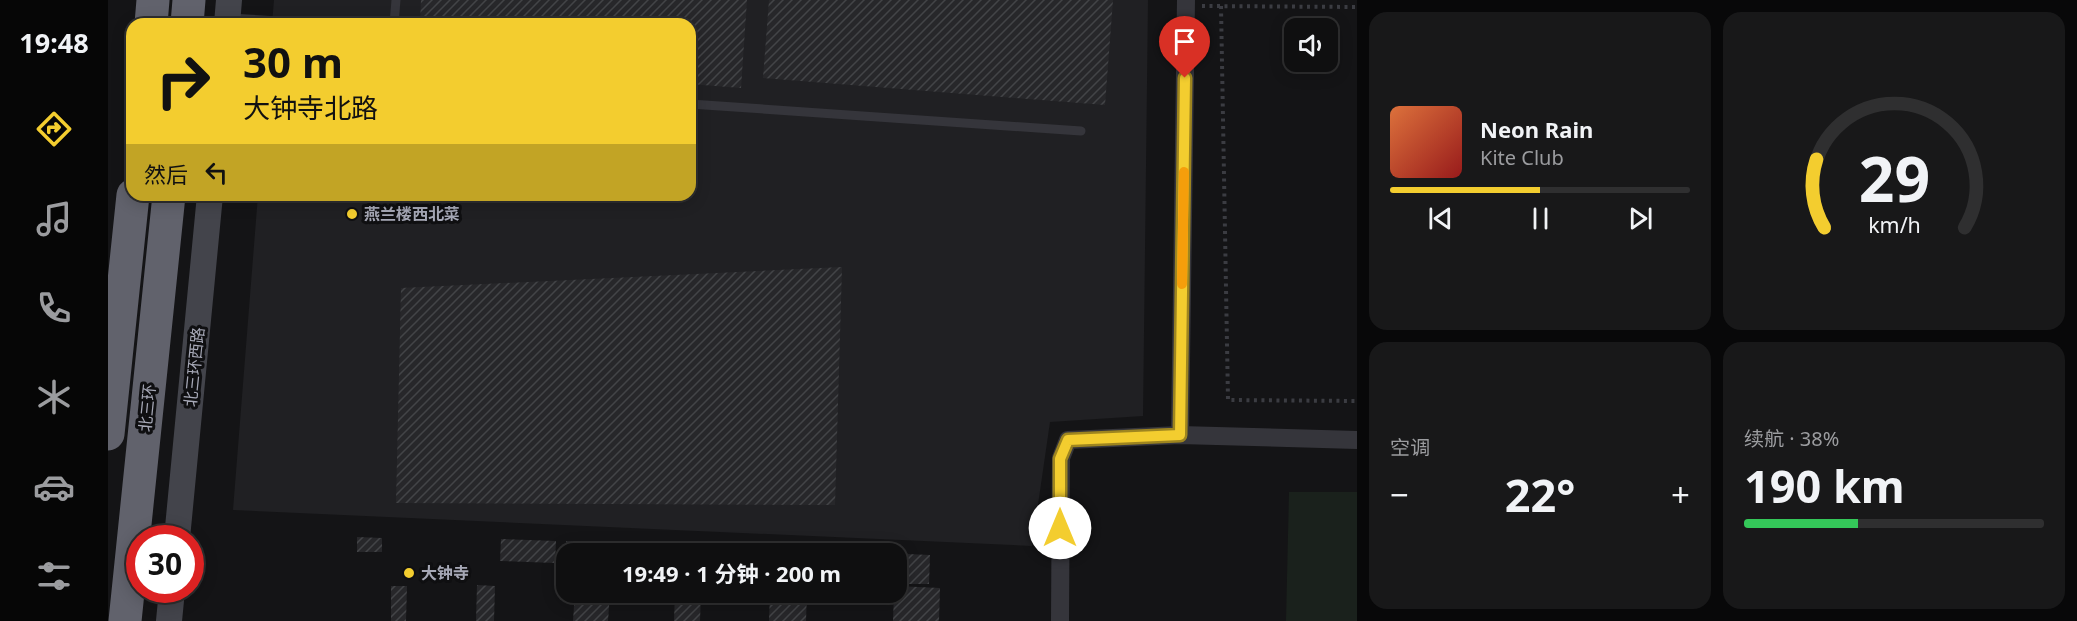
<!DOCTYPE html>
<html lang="zh">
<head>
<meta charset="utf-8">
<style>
	:root { --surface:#0f0f10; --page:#181819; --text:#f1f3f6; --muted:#9b9c9f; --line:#2f2f30; --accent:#f3cd2f }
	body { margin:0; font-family:"Noto Sans","Noto Sans SC",sans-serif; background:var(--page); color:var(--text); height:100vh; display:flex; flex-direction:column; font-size:22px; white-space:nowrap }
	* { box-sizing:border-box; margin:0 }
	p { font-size:20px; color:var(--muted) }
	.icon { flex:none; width:33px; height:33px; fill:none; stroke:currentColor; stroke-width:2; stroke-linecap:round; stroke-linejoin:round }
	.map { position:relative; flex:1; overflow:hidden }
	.side { display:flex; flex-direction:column; gap:12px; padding:12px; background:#080809; width:720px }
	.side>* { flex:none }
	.banner { position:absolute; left:18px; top:18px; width:570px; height:183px; border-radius:18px; box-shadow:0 3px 15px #0003,0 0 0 2px var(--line); background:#f3cd2f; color:#111; overflow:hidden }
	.fabs { position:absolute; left:1176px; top:18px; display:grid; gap:12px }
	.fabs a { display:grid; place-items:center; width:54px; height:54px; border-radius:12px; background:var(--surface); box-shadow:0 3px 15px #0003,0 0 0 2px var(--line); font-size:30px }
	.speed { position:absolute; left:18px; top:525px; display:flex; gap:12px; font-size:30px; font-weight:700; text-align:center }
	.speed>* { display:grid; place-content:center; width:78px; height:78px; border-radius:50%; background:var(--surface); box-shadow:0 3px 15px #0003,0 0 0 2px var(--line); line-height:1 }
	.speed .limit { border:9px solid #d22; background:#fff; color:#111 }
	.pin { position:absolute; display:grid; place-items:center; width:51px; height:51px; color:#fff; margin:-62px -26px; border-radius:50% 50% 50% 0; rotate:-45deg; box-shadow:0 0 6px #0007 }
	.pin .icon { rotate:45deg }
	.me { position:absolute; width:66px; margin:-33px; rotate:0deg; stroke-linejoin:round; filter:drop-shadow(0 0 4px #0008) }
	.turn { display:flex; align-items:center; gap:21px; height:126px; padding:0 18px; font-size:27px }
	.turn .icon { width:78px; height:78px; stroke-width:2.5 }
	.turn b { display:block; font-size:42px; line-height:51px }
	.then { display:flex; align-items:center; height:57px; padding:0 18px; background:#0003; gap:12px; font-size:22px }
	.big { font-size:45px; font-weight:700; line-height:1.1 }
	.side .card { flex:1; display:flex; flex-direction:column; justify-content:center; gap:9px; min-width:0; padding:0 21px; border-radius:18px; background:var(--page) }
	.side .dial { align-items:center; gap:0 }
	.dial svg { height:156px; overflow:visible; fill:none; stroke:var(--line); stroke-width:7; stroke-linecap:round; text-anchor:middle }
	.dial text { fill:var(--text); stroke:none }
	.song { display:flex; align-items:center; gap:18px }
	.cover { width:72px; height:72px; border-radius:9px; background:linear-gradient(135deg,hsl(20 70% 55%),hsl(0 70% 35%)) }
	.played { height:6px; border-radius:3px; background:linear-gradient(90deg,var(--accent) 50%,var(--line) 50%) }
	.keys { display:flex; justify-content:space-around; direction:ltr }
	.heat { display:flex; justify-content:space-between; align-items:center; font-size:33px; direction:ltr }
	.charge { height:9px; border-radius:4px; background:linear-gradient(90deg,#34c759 38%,var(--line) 0) }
	.side .tiles { flex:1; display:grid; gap:12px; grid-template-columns:repeat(2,1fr) }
	.trip { position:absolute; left:448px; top:543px; width:351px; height:60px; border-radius:18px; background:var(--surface); box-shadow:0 3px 15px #0003,0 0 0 2px var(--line); font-weight:700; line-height:60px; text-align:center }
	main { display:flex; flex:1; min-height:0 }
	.menu { display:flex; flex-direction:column; width:108px; justify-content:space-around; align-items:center; background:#060606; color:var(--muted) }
	.menu .icon { width:42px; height:42px }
	.menu .active { color:var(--accent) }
	.menu b { font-size:27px; color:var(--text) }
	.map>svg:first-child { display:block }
</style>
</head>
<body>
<main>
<nav class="menu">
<b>19:48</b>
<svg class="icon active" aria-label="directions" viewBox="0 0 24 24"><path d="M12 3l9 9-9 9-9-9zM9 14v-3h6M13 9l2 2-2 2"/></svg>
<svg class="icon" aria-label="music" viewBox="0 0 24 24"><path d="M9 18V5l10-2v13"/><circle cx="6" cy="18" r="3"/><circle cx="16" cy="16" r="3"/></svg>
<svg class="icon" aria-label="phone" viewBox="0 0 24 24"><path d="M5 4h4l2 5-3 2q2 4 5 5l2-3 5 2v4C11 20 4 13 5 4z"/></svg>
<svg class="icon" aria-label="climate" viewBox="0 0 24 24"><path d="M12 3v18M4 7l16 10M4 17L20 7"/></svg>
<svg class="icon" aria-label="car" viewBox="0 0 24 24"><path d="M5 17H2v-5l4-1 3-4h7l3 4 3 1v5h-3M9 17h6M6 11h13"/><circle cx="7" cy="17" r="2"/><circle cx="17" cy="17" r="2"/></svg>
<svg class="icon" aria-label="filters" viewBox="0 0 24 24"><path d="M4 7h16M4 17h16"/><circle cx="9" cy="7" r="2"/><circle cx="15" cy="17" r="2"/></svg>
</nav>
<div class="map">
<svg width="1249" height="621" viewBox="0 0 1249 621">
	<defs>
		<pattern id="building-hatch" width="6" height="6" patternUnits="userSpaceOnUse" patternTransform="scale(1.5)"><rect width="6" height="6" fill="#27272a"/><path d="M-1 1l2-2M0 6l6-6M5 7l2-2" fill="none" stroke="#434447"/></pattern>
	</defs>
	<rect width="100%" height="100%" fill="#141416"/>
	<path fill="#202023" d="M166,0H1040L1035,416L942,422L924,546L125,510L150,195H582V24H164Z"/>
	<path fill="#1a211c" d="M1181,492H1249V621H1178Z"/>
	<g fill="url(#building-hatch)">
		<path d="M313,0H639L633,88L582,84V24H312Z"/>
		<path d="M661,0H1005L997,105L655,78Z"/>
		<path d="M734,267L727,505L288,503L293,288Z"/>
		<path d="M249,537L274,538V552H249Z"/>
		<path d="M393,539L448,541L447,563L392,561Z"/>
		<path d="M458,541L593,544V554H458Z"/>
		<path d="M597,543L649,544V554H597Z"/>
		<path d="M657,543L714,545V554H656Z"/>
		<path d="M722,546L766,547L765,554H722Z"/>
		<path d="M799,554L822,555L821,584H798Z"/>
		<path d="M369,585L387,586L386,621H368Z"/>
		<path d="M283,586H299L298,621H283Z"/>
		<path d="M789,586L832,588L831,621H785L786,592H789Z"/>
		<path d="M467,592H502L500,621H465Z"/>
		<path d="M567,592H593L592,621H566Z"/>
		<path d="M662,592H699L698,621H661Z"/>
	</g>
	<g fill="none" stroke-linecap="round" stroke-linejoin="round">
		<g stroke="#3b3c42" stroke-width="4" stroke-dasharray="3 4.5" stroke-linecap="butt">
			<path d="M1094,6L1249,7"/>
			<path d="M1113,6L1120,400L1249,401"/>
		</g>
		<g stroke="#35353b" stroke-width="9">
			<path d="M122,18L218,24"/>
			<path d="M286,24L288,0"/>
			<path d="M582,104L973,131"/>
		</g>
		<g stroke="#35353b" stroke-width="18">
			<path d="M1072,435L1078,0"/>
			<path d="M952,621L953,458L960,440L1072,435L1249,440"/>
		</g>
		<g stroke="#43444b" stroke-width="26">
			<path d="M119,24L121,0"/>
			<path d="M69,538L102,195"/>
			<path d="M61,621L64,590"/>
		</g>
		<g stroke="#61626c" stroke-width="33">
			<path d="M43,24L45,0"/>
			<path d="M79,24L81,0"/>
			<path d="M0,434L25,195"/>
			<path d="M17,621L61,195"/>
		</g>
	</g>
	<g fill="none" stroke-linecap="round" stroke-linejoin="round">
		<g stroke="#9e851f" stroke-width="15">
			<path id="route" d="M952,528V459L960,440L1072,435L1077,78"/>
		</g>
		<use href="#route" stroke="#f3cd2f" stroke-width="10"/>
		<path stroke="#f59e0b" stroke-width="10" d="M1074,284L1076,172"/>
	</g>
	<g fill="#f3cd2f" stroke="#0f0f11" stroke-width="2">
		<circle cx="244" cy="214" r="6"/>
		<circle cx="301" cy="573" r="6"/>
	</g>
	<g text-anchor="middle" stroke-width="6" stroke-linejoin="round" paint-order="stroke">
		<g font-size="16" font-weight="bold" fill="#a6a8b6" stroke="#0f0f11" text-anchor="start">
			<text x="256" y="220">燕兰楼西北菜</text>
			<text x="313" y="579">大钟寺</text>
		</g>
		<g font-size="16" fill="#a6a8b6" stroke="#0f0f11">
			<text transform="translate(86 367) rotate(-84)" y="6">北三环西路</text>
			<text transform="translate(39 408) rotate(-84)" y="6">北三环</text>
		</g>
	</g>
</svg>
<div class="fabs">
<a><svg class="icon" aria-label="sound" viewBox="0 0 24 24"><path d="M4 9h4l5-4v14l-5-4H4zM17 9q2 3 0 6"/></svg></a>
</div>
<div class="speed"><div class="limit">30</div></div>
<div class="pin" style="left:1077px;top:78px;background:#d93025"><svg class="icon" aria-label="arrive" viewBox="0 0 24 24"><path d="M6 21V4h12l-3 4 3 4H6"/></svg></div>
<svg class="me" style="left:952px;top:528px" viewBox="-20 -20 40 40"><circle r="19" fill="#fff"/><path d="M0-13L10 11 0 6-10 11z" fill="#f3cd2f"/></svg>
<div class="trip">19:49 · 1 分钟 · 200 m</div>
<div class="banner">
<div class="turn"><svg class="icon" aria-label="right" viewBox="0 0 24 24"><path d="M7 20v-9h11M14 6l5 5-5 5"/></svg><div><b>30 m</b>大钟寺北路</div></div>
<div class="then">然后<svg class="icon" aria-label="left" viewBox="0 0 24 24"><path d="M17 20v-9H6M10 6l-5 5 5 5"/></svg></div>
</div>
</div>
<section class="side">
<div class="tiles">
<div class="card">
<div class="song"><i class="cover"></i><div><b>Neon Rain</b><p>Kite Club</p></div></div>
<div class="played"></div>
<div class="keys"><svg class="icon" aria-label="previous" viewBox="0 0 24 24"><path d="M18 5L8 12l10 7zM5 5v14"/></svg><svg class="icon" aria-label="pause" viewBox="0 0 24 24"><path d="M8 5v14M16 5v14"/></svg><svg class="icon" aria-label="next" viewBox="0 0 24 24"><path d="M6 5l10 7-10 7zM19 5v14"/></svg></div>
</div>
<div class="card dial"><svg viewBox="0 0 100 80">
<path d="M14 69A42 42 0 1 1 86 69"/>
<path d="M14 69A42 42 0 0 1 10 34" stroke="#f3cd2f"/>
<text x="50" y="56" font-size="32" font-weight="700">29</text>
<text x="50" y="72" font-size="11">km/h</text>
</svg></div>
<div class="card"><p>空调</p>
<div class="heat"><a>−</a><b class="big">22°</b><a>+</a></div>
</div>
<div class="card"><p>续航 · 38%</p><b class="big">190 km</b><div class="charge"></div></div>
</div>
</section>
</main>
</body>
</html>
